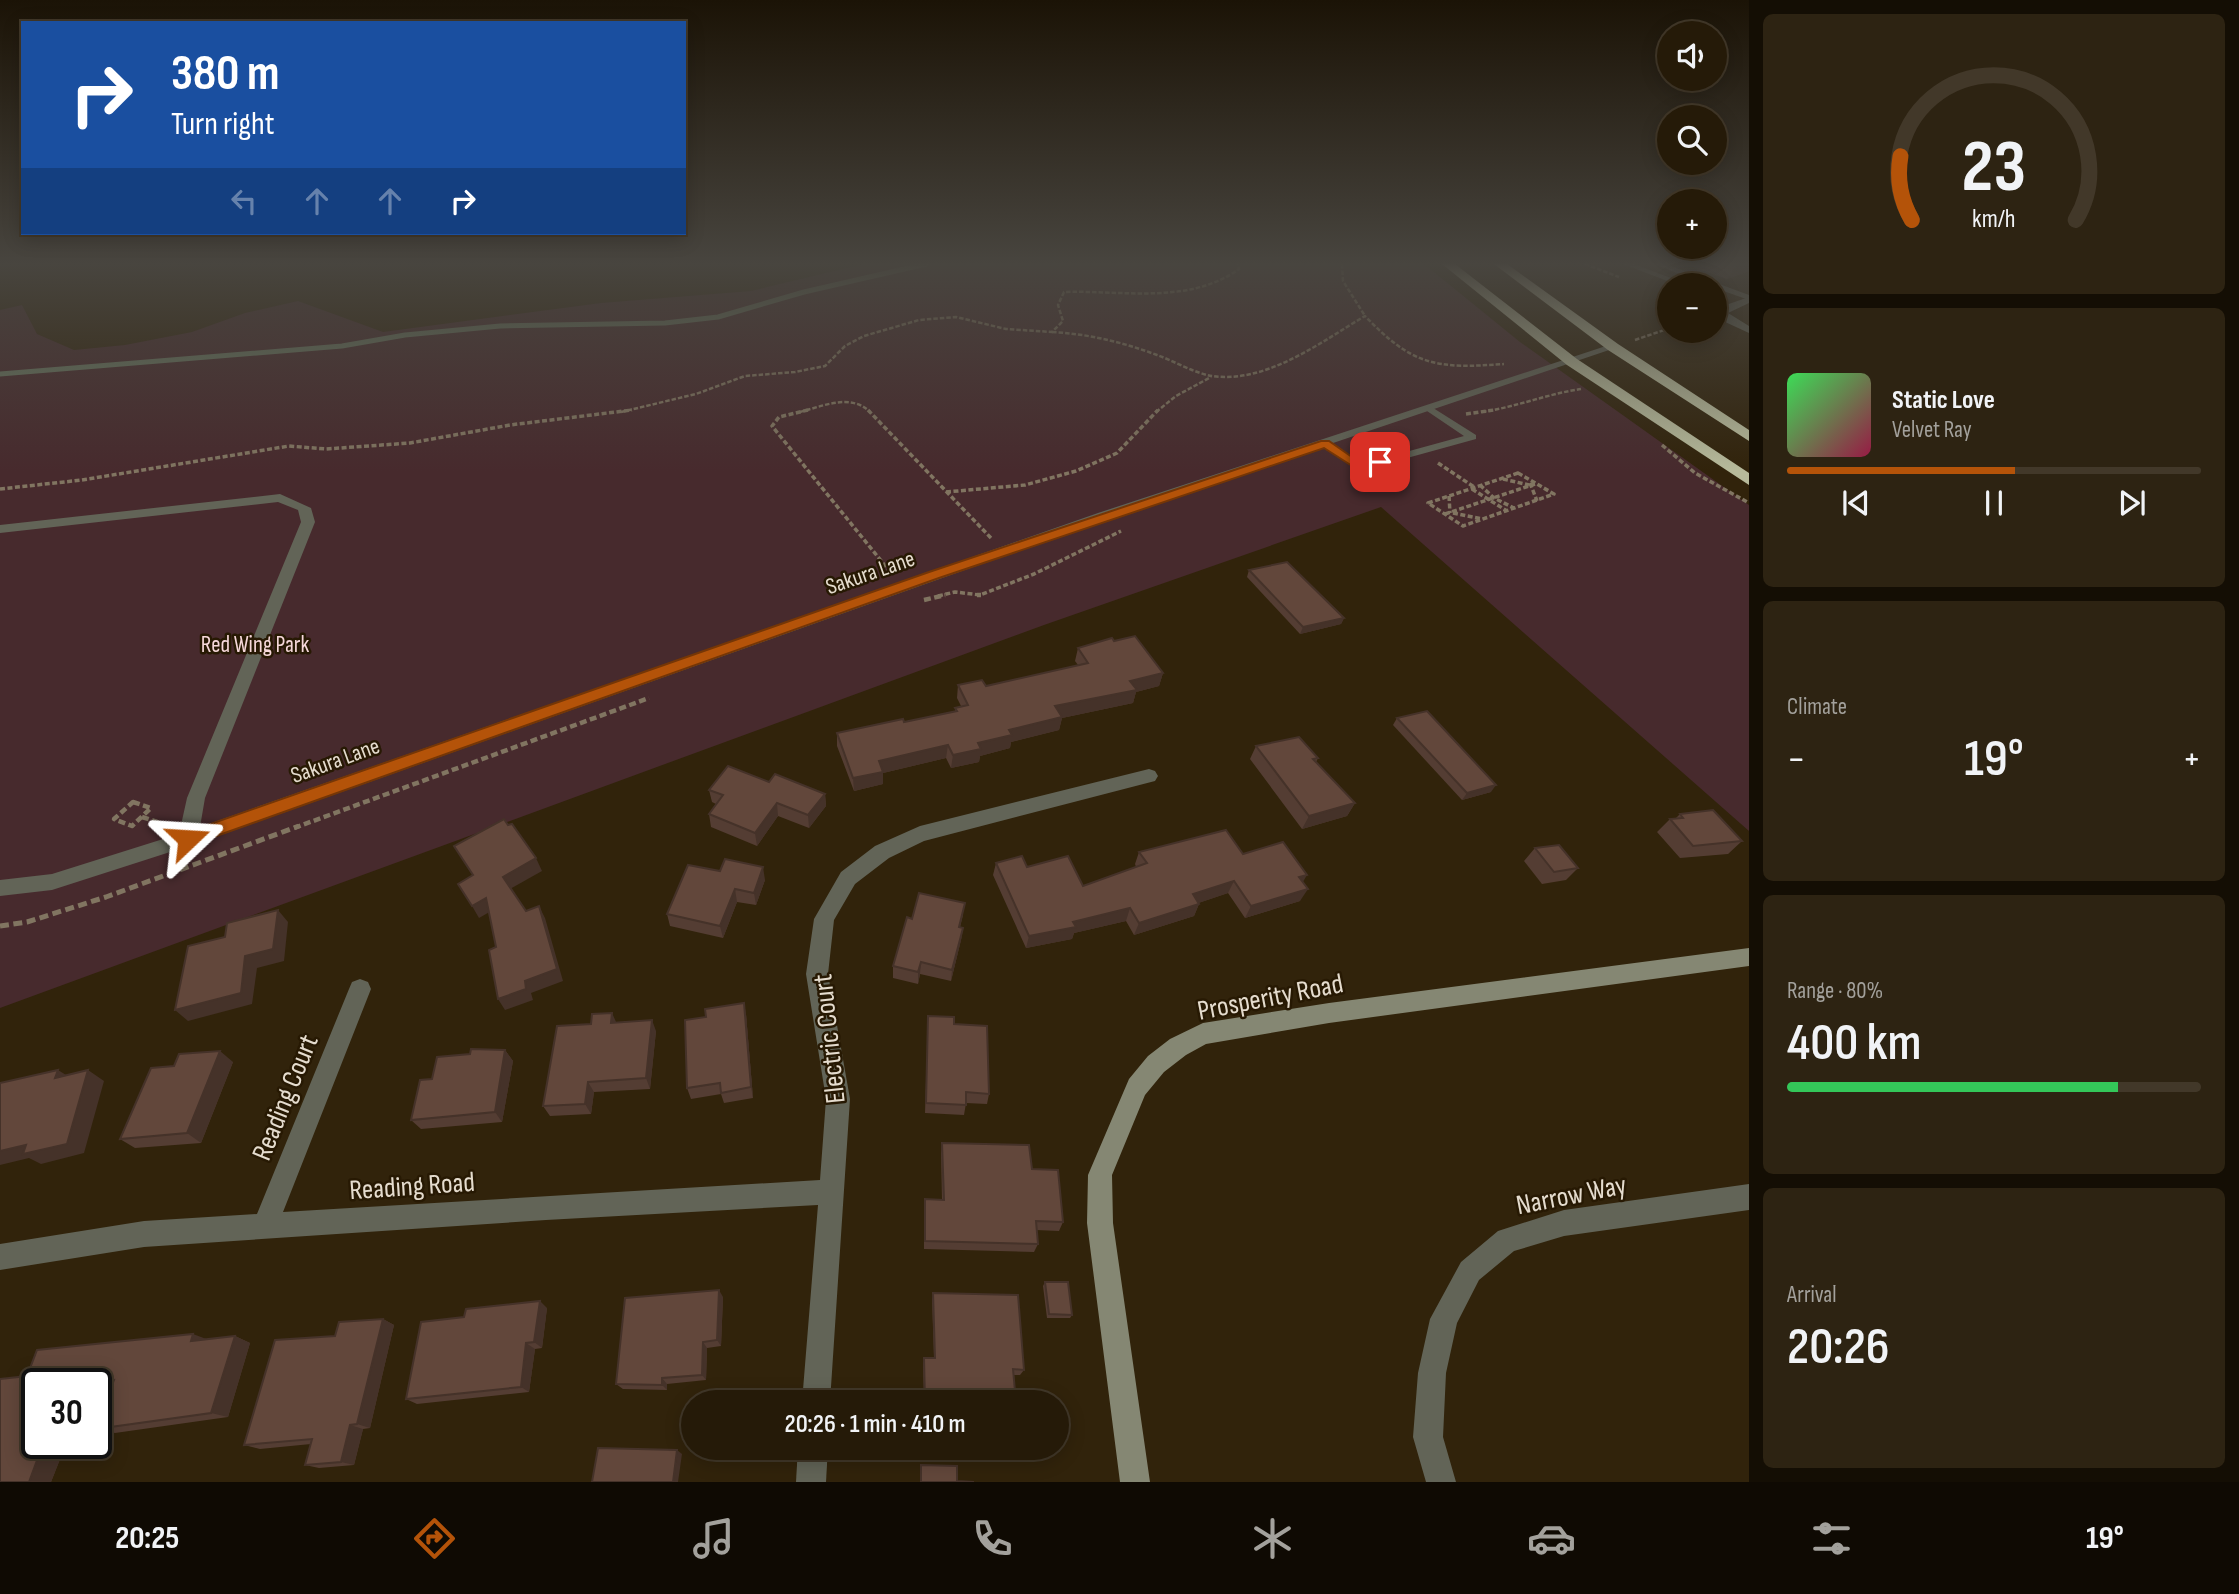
<!DOCTYPE html>
<html lang="en">
<head>
<meta charset="utf-8">
<style>
	:root { --surface:#251a08; --page:#2d2312; --text:#f1f3f6; --muted:#a3a19c; --line:#423829; --accent:#b45309 }
	body { margin:0; font-family:"Sofia Sans Condensed",sans-serif; background:var(--page); color:var(--text); height:100vh; display:flex; flex-direction:column; font-size:26px; white-space:nowrap }
	* { box-sizing:border-box; margin:0 }
	p { font-size:23px; color:var(--muted) }
	.icon { flex:none; width:38px; height:38px; fill:none; stroke:currentColor; stroke-width:2; stroke-linecap:round; stroke-linejoin:round }
	.map { position:relative; flex:1; overflow:hidden }
	.panel { display:flex; flex-direction:column; gap:14px; padding:14px; background:#140e04; width:490px }
	.panel>* { flex:none }
	.banner { position:absolute; left:21px; top:21px; width:665px; height:214px; border-radius:0px; box-shadow:0 4px 18px #0003,0 0 0 2px var(--line); background:#1a4fa0; color:#fff; overflow:hidden }
	.controls { position:absolute; left:1657px; top:21px; display:grid; gap:14px }
	.controls a { display:grid; place-items:center; width:70px; height:70px; border-radius:50%; background:var(--surface); box-shadow:0 4px 18px #0003,0 0 0 2px var(--line); font-size:35px }
	.speed { position:absolute; left:21px; top:1368px; display:flex; gap:14px; font-size:35px; font-weight:700; text-align:center }
	.speed>* { display:grid; place-content:center; width:91px; height:91px; border-radius:50%; background:var(--surface); box-shadow:0 4px 18px #0003,0 0 0 2px var(--line); line-height:1 }
	.speed .limit { border:4px solid #111; border-radius:10px; background:#fff; color:#111 }
	.pin { position:absolute; display:grid; place-items:center; width:60px; height:60px; color:#fff; margin:-30px; border-radius:14px; box-shadow:0 4px 10px #0006 }
	.me { position:absolute; width:77px; margin:-38px; rotate:70deg; stroke-linejoin:round; filter:drop-shadow(0 0 5px #0008) }
	.turn { display:flex; align-items:center; gap:24px; height:147px; padding:0 35px; font-size:32px }
	.turn .icon { width:91px; height:91px; stroke-width:2.5 }
	.turn b { display:block; font-size:49px; line-height:60px }
	.lanes { display:flex; align-items:center; height:66px; padding:0 35px; background:#0003; justify-content:center; gap:35px; direction:ltr }
	.lanes .off { opacity:.35 }
	.big { font-size:52px; font-weight:600; line-height:1.1 }
	.panel .tile { flex:1; display:flex; flex-direction:column; justify-content:center; gap:10px; min-width:0; padding:0 24px; border-radius:10px; background:var(--page) }
	.panel .dial { align-items:center; gap:0 }
	.dial svg { height:182px; overflow:visible; fill:none; stroke:var(--line); stroke-width:7; stroke-linecap:round; text-anchor:middle }
	.dial text { fill:var(--text); stroke:none }
	.song { display:flex; align-items:center; gap:21px }
	.cover { width:84px; height:84px; border-radius:10px; background:linear-gradient(135deg,hsl(130 70% 55%),hsl(340 70% 35%)) }
	.played { height:7px; border-radius:4px; background:linear-gradient(90deg,var(--accent) 55%,var(--line) 55%) }
	.keys { display:flex; justify-content:space-around; direction:ltr }
	.heat { display:flex; justify-content:space-between; align-items:center; font-size:38px; direction:ltr }
	.charge { height:10px; border-radius:5px; background:linear-gradient(90deg,#34c759 80%,var(--line) 0) }
	.trip { position:absolute; left:681px; top:1390px; width:388px; height:70px; border-radius:35px; background:var(--surface); box-shadow:0 4px 18px #0003,0 0 0 2px var(--line); font-weight:600; line-height:70px; text-align:center }
	.tab-bar { display:flex; height:112px; justify-content:space-around; align-items:center; background:#0f0a03; color:var(--muted) }
	.tab-bar .icon { width:49px; height:49px }
	.tab-bar .on { color:var(--accent) }
	.tab-bar b { font-size:32px; color:var(--text) }
	main { display:flex; flex:1; min-height:0 }
	.map>svg:first-child { display:block }
</style>
</head>
<body>
<main>
<div class="map">
<svg width="1749" height="1482" viewBox="0 0 1749 1482">
	<rect width="100%" height="100%" fill="#31230b"/>
	<path fill="#472a2d" d="M864,264H1424L1520,342L1749,505V831L1381,507L1044,625L0,1008V310L22,305L37,334L74,350L125,345L192,332L245,313L298,301L383,332L601,303L751,291Z"/>
	<g fill="none" stroke-linecap="round" stroke-linejoin="round">
		<path stroke="#687661" stroke-width="5" d="M0,374L342,346L405,335L500,326L665,323L718,317L804,292L926,264"/>
		<g stroke="#817561" stroke-width="2.5" stroke-dasharray="4.5 2" stroke-linecap="butt">
			<path d="M1342,264L1343,281L1365,316"/>
			<path d="M1585,264L1619,277"/>
			<path d="M1052,332C1089,334 1122,342 1157,355C1174,361 1194,373 1212,376C1266,384 1321,342 1365,316C1413,366 1436,369 1504,364"/>
			<path d="M1635,340L1670,328"/>
			<path d="M621,412L696,394L745,376L795,372L825,366L845,346L864,336L919,320L956,317L1006,329L1052,332L1063,321L1058,305L1064,292C1122,290 1189,305 1239,269L1237,264"/>
			<path d="M800,412C823,406 851,393 870,412"/>
			<path d="M1156,412L1176,396L1211,377"/>
			<path d="M1482,412C1516,407 1547,394 1581,389"/>
		</g>
		<g stroke="#817561" stroke-width="3.5" stroke-dasharray="5 2.5" stroke-linecap="butt">
			<path d="M808,410L779,417L772,426L891,573"/>
			<path d="M868,410L991,538"/>
			<path d="M1466,414L1494,410"/>
			<path d="M1662,445L1695,473L1749,503"/>
			<path d="M1438,463L1474,487"/>
			<path d="M1518,473L1554,494L1463,526L1428,503Z"/>
			<path d="M1503,479L1529,485"/>
			<path d="M1530,483L1537,501"/>
			<path d="M1480,485L1494,498L1514,508"/>
			<path d="M0,489L82,480L289,446L326,449L410,443L510,425L632,410"/>
			<path d="M1472,489L1507,511"/>
			<path d="M946,492L1025,485L1076,471L1117,453L1158,410"/>
			<path d="M1449,496L1450,513"/>
			<path d="M1453,513L1482,519"/>
			<path d="M1445,514L1535,484"/>
			<path d="M938,596L955,592L980,595L1034,574L1121,531"/>
		</g>
		<g stroke="#817561" stroke-width="4.5" stroke-dasharray="7 3.5" stroke-linecap="butt">
			<path d="M977,595H981"/>
			<path d="M924,600L945,595"/>
			<path d="M133,802L151,808L132,826L114,819Z"/>
			<path d="M142,817L167,825"/>
			<path d="M294,828L649,698"/>
		</g>
		<path stroke="#817561" stroke-width="5" stroke-dasharray="9 4.5" stroke-linecap="butt" d="M0,926L27,922L106,897L299,826"/>
		<g fill="#626457" fill-rule="evenodd">
			<path d="M1623,264H1634L1689,285H1678Z"/>
			<path d="M1654,264H1665L1749,295V300L1715,288V285H1708Z"/>
			<path d="M1430,406L1476,435V439L1360,471L1320,444L1329,442L1362,464L1464,436L1427,411V407Z"/>
		</g>
		<g fill="#626457" fill-rule="evenodd">
			<path d="M1749,297V303L1728,313L1749,326V333L1723,321L1718,313L1723,306Z"/>
			<path d="M1609,345L1618,347L1108,519L195,844L52,890L0,896V880L52,874L179,834L187,798L301,522L298,510L278,502L0,533V525L280,494L311,508L315,522L205,798L200,827L1098,513Z"/>
			<path d="M1149,769L1155,771L1158,776L1155,781L924,841L889,858L855,884L834,920L828,974L850,1099L830,1402H802L818,1205L546,1220L144,1247L0,1270V1244L144,1221L257,1214L349,989L352,982L360,979L368,982L371,989L283,1212L820,1180L826,1099L806,974L814,919L841,872L875,846L920,826Z"/>
			<path d="M1749,1184V1210L1564,1236L1514,1251L1479,1280L1457,1323L1446,1373L1443,1437L1456,1482H1426L1413,1437L1418,1373L1430,1319L1461,1262L1498,1231L1564,1210Z"/>
			<path d="M798,1447H828L826,1482H796Z"/>
		</g>
		<path fill="#858773" fill-rule="evenodd" d="M1749,948V966L1329,1023L1206,1044L1186,1055L1164,1072L1145,1095L1112,1175L1113,1223L1150,1482H1120L1087,1223L1088,1175L1129,1079L1148,1056L1170,1039L1203,1023L1329,1003Z"/>
		<g fill="#b7ba9b" fill-rule="evenodd">
			<path d="M1442,264H1455L1577,359L1749,473V485L1567,365Z"/>
			<path d="M1494,264H1507L1618,344L1749,430V441L1608,350Z"/>
		</g>
	</g>
	<g fill="#543d33">
		<path d="M1684,264H1749V271L1727,279Z"/>
		<path d="M1249,570L1344,618L1341,624L1300,634L1247,577Z"/>
		<path d="M1114,641L1163,673L1159,686L1136,692L1133,703L1062,718L1059,730L1011,742L1010,748L980,756L979,762L951,768L946,758L883,773V784L854,791L837,746V733L904,722L955,711V708L961,706L957,698L958,685L986,686L1078,665L1075,661L1078,648Z"/>
		<path d="M1397,718L1491,792L1462,800L1393,725Z"/>
		<path d="M1256,746L1318,758L1316,762L1355,803L1347,816L1302,829L1250,759Z"/>
		<path d="M709,790L825,794L826,806L809,828L778,816L757,846L711,827L709,814L716,804L712,802Z"/>
		<path d="M1680,814L1742,841L1728,854L1680,858L1657,832L1670,819H1675Z"/>
		<path d="M1535,848L1578,868L1566,880L1542,884L1524,861Z"/>
		<path d="M1139,852L1243,854L1303,883L1300,901L1245,918L1228,893L1198,903L1199,904L1194,916L1134,935L1126,921L1074,933L1072,939L1026,948L993,875L996,863L1027,867L1083,886L1136,867L1135,864Z"/>
		<path d="M688,865L765,880L756,905L737,902L723,938L670,926L667,914Z"/>
		<path d="M963,915L960,927L963,928L961,940L951,981L920,974L918,984L893,978V966L912,919Z"/>
		<path d="M746,1014L753,1098L724,1103L721,1094L691,1099L687,1088Z"/>
		<path d="M928,1016L954,1024L989,1094L987,1104L966,1103L964,1115L925,1113Z"/>
		<path d="M617,1022L656,1031L650,1089L594,1092L591,1114L550,1116L543,1106Z"/>
		<path d="M505,1050L513,1061L502,1122L421,1129L411,1120L432,1079Z"/>
		<path d="M233,1062L201,1143L135,1148L120,1139L174,1066Z"/>
		<path d="M942,1143L1032,1169L1063,1222L1059,1231L1036,1230L1038,1244L1034,1252L924,1249V1208L925,1199L942,1200L941,1153Z"/>
		<path d="M1045,1282L1072,1315L1070,1318H1047L1043,1286Z"/>
		<path d="M933,1293L1024,1370L1020,1375H1014L1016,1402H924L923,1364L924,1358H934L932,1300Z"/>
		<path d="M723,1297L721,1346L707,1348L706,1380L667,1384V1390L623,1389L616,1384Z"/>
		<path d="M547,1308L542,1348L535,1349L529,1392L417,1404L406,1399Z"/>
		<path d="M383,1319L394,1325L370,1428L363,1429L354,1465L319,1468L305,1465L311,1444L260,1449L244,1445Z"/>
		<path d="M235,1336L250,1343L228,1417L115,1433L96,1429L112,1387L96,1388V1384H37L66,1444L51,1482H0L27,1376L207,1339Z"/>
	</g>
	<g fill="#453229">
		<path d="M1737,264H1749V271L1727,279Z"/>
		<path d="M1344,618L1341,624L1300,634L1303,627Z"/>
		<path d="M1163,673L1159,686L1136,692L1133,703L1062,718L1059,730L1011,742L1010,748L980,756L979,762L951,768L953,755L1009,730L1055,706L1130,681Z"/>
		<path d="M948,745L946,758L883,773V784L854,791L853,778L879,761Z"/>
		<path d="M1496,785L1491,792L1462,800L1467,793Z"/>
		<path d="M825,794L826,806L809,828L808,815Z"/>
		<path d="M777,803L778,816L757,846L755,833Z"/>
		<path d="M1355,803L1347,816L1302,829L1309,816Z"/>
		<path d="M536,858L542,871L510,889L503,877Z"/>
		<path d="M763,867L765,880L756,905L754,893Z"/>
		<path d="M1307,875L1300,887L1299,877Z"/>
		<path d="M1234,881L1228,893L1187,907L1193,894Z"/>
		<path d="M735,889L737,902L723,938L720,926Z"/>
		<path d="M1308,889L1300,901L1245,918L1251,906Z"/>
		<path d="M486,898L493,910L479,918L472,906Z"/>
		<path d="M1199,904L1194,916L1134,935L1139,923Z"/>
		<path d="M539,906L545,918L563,981L531,993L533,1000L505,1010L498,999L525,981Z"/>
		<path d="M1130,908L1126,921L1074,933L1072,939L1026,948L1029,936L1073,922Z"/>
		<path d="M278,910L288,922L284,961L257,968L252,1004L188,1021L175,1010L245,956Z"/>
		<path d="M963,928L961,940L951,981L952,970Z"/>
		<path d="M921,962L920,974L918,984V972Z"/>
		<path d="M744,1003L746,1014L753,1098L751,1087Z"/>
		<path d="M612,1013L617,1024L611,1023Z"/>
		<path d="M652,1020L656,1031L650,1089L646,1078Z"/>
		<path d="M505,1050L513,1061L502,1122L495,1112Z"/>
		<path d="M220,1051L233,1062L201,1143L187,1133Z"/>
		<path d="M58,1070L74,1080L55,1078Z"/>
		<path d="M88,1070L104,1081L84,1153L41,1164L29,1158L0,1165V1151L26,1145Z"/>
		<path d="M588,1082L594,1092L591,1114L585,1104Z"/>
		<path d="M719,1290L723,1297L721,1346L717,1340Z"/>
		<path d="M540,1301L547,1308L542,1348L534,1342Z"/>
		<path d="M383,1319L394,1325L370,1428L357,1424Z"/>
		<path d="M193,1334L209,1340L191,1341Z"/>
		<path d="M235,1336L250,1343L228,1417L211,1413Z"/>
		<path d="M703,1342L707,1348L706,1380L702,1375Z"/>
		<path d="M526,1343L535,1349L529,1392L521,1387Z"/>
		<path d="M662,1378L667,1384V1390L662,1385Z"/>
		<path d="M350,1425L363,1429L354,1465L341,1462Z"/>
		<path d="M43,1444H66L51,1482H29Z"/>
		<path d="M677,1450L682,1454L678,1482H673Z"/>
	</g>
	<g fill="#62473b" stroke="#453229" stroke-width="2">
		<path d="M1287,562L1344,618L1303,627L1249,570Z"/>
		<path d="M1135,636L1163,673L1130,681L1137,690L1055,706L1062,717L1009,730L1012,735L978,743L981,749L953,755L948,745L879,761L883,772L853,778L837,733L903,719L904,722L957,711L955,708L968,705L958,685L982,680L986,686L1088,663L1078,648L1112,638L1114,641Z"/>
		<path d="M1427,711L1496,785L1467,793L1397,718Z"/>
		<path d="M1299,737L1318,758L1313,759L1355,803L1309,816L1256,746Z"/>
		<path d="M728,766L769,782L775,774L825,794L808,815L777,803L755,833L709,814L723,795L709,790Z"/>
		<path d="M1713,810L1742,841L1693,846L1670,819L1683,818L1680,814Z"/>
		<path d="M504,819L508,825L512,824L536,858L503,877L526,911L539,906L557,969L525,981L526,989L498,999L489,950L496,947L486,898L472,906L458,884L473,875L454,846Z"/>
		<path d="M1226,830L1243,854L1283,842L1307,875L1299,877L1308,889L1251,906L1234,881L1193,894L1199,904L1139,923L1130,908L1073,922L1076,927L1029,936L996,863L1022,856L1027,867L1068,856L1083,886L1147,863L1139,852Z"/>
		<path d="M1559,845L1578,868L1554,872L1535,848Z"/>
		<path d="M725,859L763,867L754,893L735,889L720,926L667,914L688,865L720,871Z"/>
		<path d="M919,893L965,903L959,927L963,928L952,970L921,962L918,972L893,966L907,917L912,919Z"/>
		<path d="M278,910L273,949L245,956L241,993L175,1010L188,946L225,937L227,923Z"/>
		<path d="M744,1003L751,1087L721,1093L720,1083L687,1088L685,1020L706,1017L705,1009Z"/>
		<path d="M612,1013L611,1023L652,1020L646,1078L588,1082L585,1104L543,1106L557,1026L591,1024L592,1014Z"/>
		<path d="M928,1016L954,1017V1024L987,1026L989,1094L966,1092V1105L926,1103Z"/>
		<path d="M471,1049L505,1050L495,1112L411,1120L420,1080L432,1079L437,1057L470,1054Z"/>
		<path d="M220,1051L187,1133L120,1139L151,1068L174,1066L179,1054Z"/>
		<path d="M58,1070L55,1078L88,1070L67,1144L23,1154L26,1145L0,1151V1083Z"/>
		<path d="M942,1143L1029,1145L1032,1169L1058,1170L1063,1222L1036,1221L1038,1244L925,1241V1199L944,1200Z"/>
		<path d="M1045,1282H1068L1072,1315L1049,1314Z"/>
		<path d="M719,1290L717,1340L703,1342L702,1375L662,1378V1385L616,1384L625,1298Z"/>
		<path d="M933,1293L1018,1295L1024,1370L1013,1369L1016,1402H925L924,1358H935Z"/>
		<path d="M540,1301L534,1342L526,1343L521,1387L406,1399L421,1322L464,1317L466,1309Z"/>
		<path d="M383,1319L357,1424L350,1425L341,1462L305,1465L312,1439L244,1445L275,1340L335,1336L339,1322Z"/>
		<path d="M193,1334L191,1341L235,1336L211,1413L96,1429L114,1380L67,1384H37V1444H43L29,1482H0V1379L27,1376L37,1350Z"/>
		<path d="M598,1448L677,1450L673,1482H592Z"/>
		<path d="M921,1465L957,1466V1481L974,1482H921Z"/>
	</g>
	<linearGradient id="sky" x2="0" y2="1"><stop stop-color="#1b1306"/><stop offset="0.56" stop-color="#48453f"/><stop offset="1" stop-color="#48453f" stop-opacity="0"/></linearGradient>
	<rect width="1749" height="471" fill="url(#sky)"/>
	<path fill="#b45309" stroke="#753606" stroke-width="2" d="M1321,441H1329L1362,464L1380,459L1386,462L1360,471L1324,448L939,578L194,844H182L180,839L182,834L929,572Z"/>
	<g text-anchor="middle" stroke-width="5" stroke-linejoin="round" paint-order="stroke">
		<g font-size="23" fill="#e5dcce" stroke="#271903">
			<text transform="translate(870 572) rotate(-19)" y="8">Sakura Lane</text>
			<text transform="translate(335 760) rotate(-20)" y="8">Sakura Lane</text>
		</g>
		<g font-size="23" fill="#f6d8da" stroke="#271903">
			<text x="255" y="652">Red Wing Park</text>
		</g>
		<g font-size="28" fill="#e5dcce" stroke="#271903">
			<text transform="translate(1270 996) rotate(-11)" y="10">Prosperity Road</text>
			<text transform="translate(828 1039) rotate(-96)" y="10">Electric Court</text>
			<text transform="translate(284 1097) rotate(-68)" y="10">Reading Court</text>
			<text transform="translate(412 1185) rotate(-4)" y="10">Reading Road</text>
			<text transform="translate(1571 1194) rotate(-11)" y="10">Narrow Way</text>
		</g>
	</g>
</svg>
<div class="controls">
<a><svg class="icon" aria-label="sound" viewBox="0 0 24 24"><path d="M4 9h4l5-4v14l-5-4H4zM17 9q2 3 0 6"/></svg></a>
<a><svg class="icon" aria-label="search" viewBox="0 0 24 24"><circle cx="10" cy="10" r="6"/><path d="M15 15l6 6"/></svg></a>
<a>+</a>
<a>−</a>
</div>
<div class="speed"><div class="limit">30</div></div>
<div class="pin" style="left:1380px;top:462px;background:#d93025"><svg class="icon" aria-label="arrive" viewBox="0 0 24 24"><path d="M6 21V4h12l-3 4 3 4H6"/></svg></div>
<svg class="me" style="left:188px;top:839px" viewBox="-20 -20 40 40"><path d="M0-17L14 15 0 8-14 15z" fill="#b45309" stroke="#fff" stroke-width="4"/></svg>
<div class="trip">20:26 · 1 min · 410 m</div>
<div class="banner">
<div class="turn"><svg class="icon" aria-label="right" viewBox="0 0 24 24"><path d="M7 20v-9h11M14 6l5 5-5 5"/></svg><div><b>380 m</b>Turn right</div></div>
<div class="lanes"><svg class="icon off" aria-label="left" viewBox="0 0 24 24"><path d="M17 20v-9H6M10 6l-5 5 5 5"/></svg><svg class="icon off" aria-label="ahead" viewBox="0 0 24 24"><path d="M12 20V5M6 11l6-6 6 6"/></svg><svg class="icon off" aria-label="ahead" viewBox="0 0 24 24"><path d="M12 20V5M6 11l6-6 6 6"/></svg><svg class="icon" aria-label="right" viewBox="0 0 24 24"><path d="M7 20v-9h11M14 6l5 5-5 5"/></svg></div>
</div>
</div>
<section class="panel">
<div class="tile dial"><svg viewBox="0 0 100 80">
<path d="M14 69A42 42 0 1 1 86 69"/>
<path d="M14 69A42 42 0 0 1 9 41" stroke="#b45309"/>
<text x="50" y="56" font-size="32" font-weight="700">23</text>
<text x="50" y="72" font-size="11">km/h</text>
</svg></div>
<div class="tile">
<div class="song"><i class="cover"></i><div><b>Static Love</b><p>Velvet Ray</p></div></div>
<div class="played"></div>
<div class="keys"><svg class="icon" aria-label="previous" viewBox="0 0 24 24"><path d="M18 5L8 12l10 7zM5 5v14"/></svg><svg class="icon" aria-label="pause" viewBox="0 0 24 24"><path d="M8 5v14M16 5v14"/></svg><svg class="icon" aria-label="next" viewBox="0 0 24 24"><path d="M6 5l10 7-10 7zM19 5v14"/></svg></div>
</div>
<div class="tile"><p>Climate</p>
<div class="heat"><a>−</a><b class="big">19°</b><a>+</a></div>
</div>
<div class="tile"><p>Range · 80%</p><b class="big">400 km</b><div class="charge"></div></div>
<div class="tile"><p>Arrival</p><b class="big">20:26</b></div>
</section>
</main>
<nav class="tab-bar">
<b>20:25</b>
<svg class="icon on" aria-label="directions" viewBox="0 0 24 24"><path d="M12 3l9 9-9 9-9-9zM9 14v-3h6M13 9l2 2-2 2"/></svg>
<svg class="icon" aria-label="music" viewBox="0 0 24 24"><path d="M9 18V5l10-2v13"/><circle cx="6" cy="18" r="3"/><circle cx="16" cy="16" r="3"/></svg>
<svg class="icon" aria-label="phone" viewBox="0 0 24 24"><path d="M5 4h4l2 5-3 2q2 4 5 5l2-3 5 2v4C11 20 4 13 5 4z"/></svg>
<svg class="icon" aria-label="climate" viewBox="0 0 24 24"><path d="M12 3v18M4 7l16 10M4 17L20 7"/></svg>
<svg class="icon" aria-label="car" viewBox="0 0 24 24"><path d="M5 17H2v-5l4-1 3-4h7l3 4 3 1v5h-3M9 17h6M6 11h13"/><circle cx="7" cy="17" r="2"/><circle cx="17" cy="17" r="2"/></svg>
<svg class="icon" aria-label="filters" viewBox="0 0 24 24"><path d="M4 7h16M4 17h16"/><circle cx="9" cy="7" r="2"/><circle cx="15" cy="17" r="2"/></svg>
<b>19°</b>
</nav>
</body>
</html>
